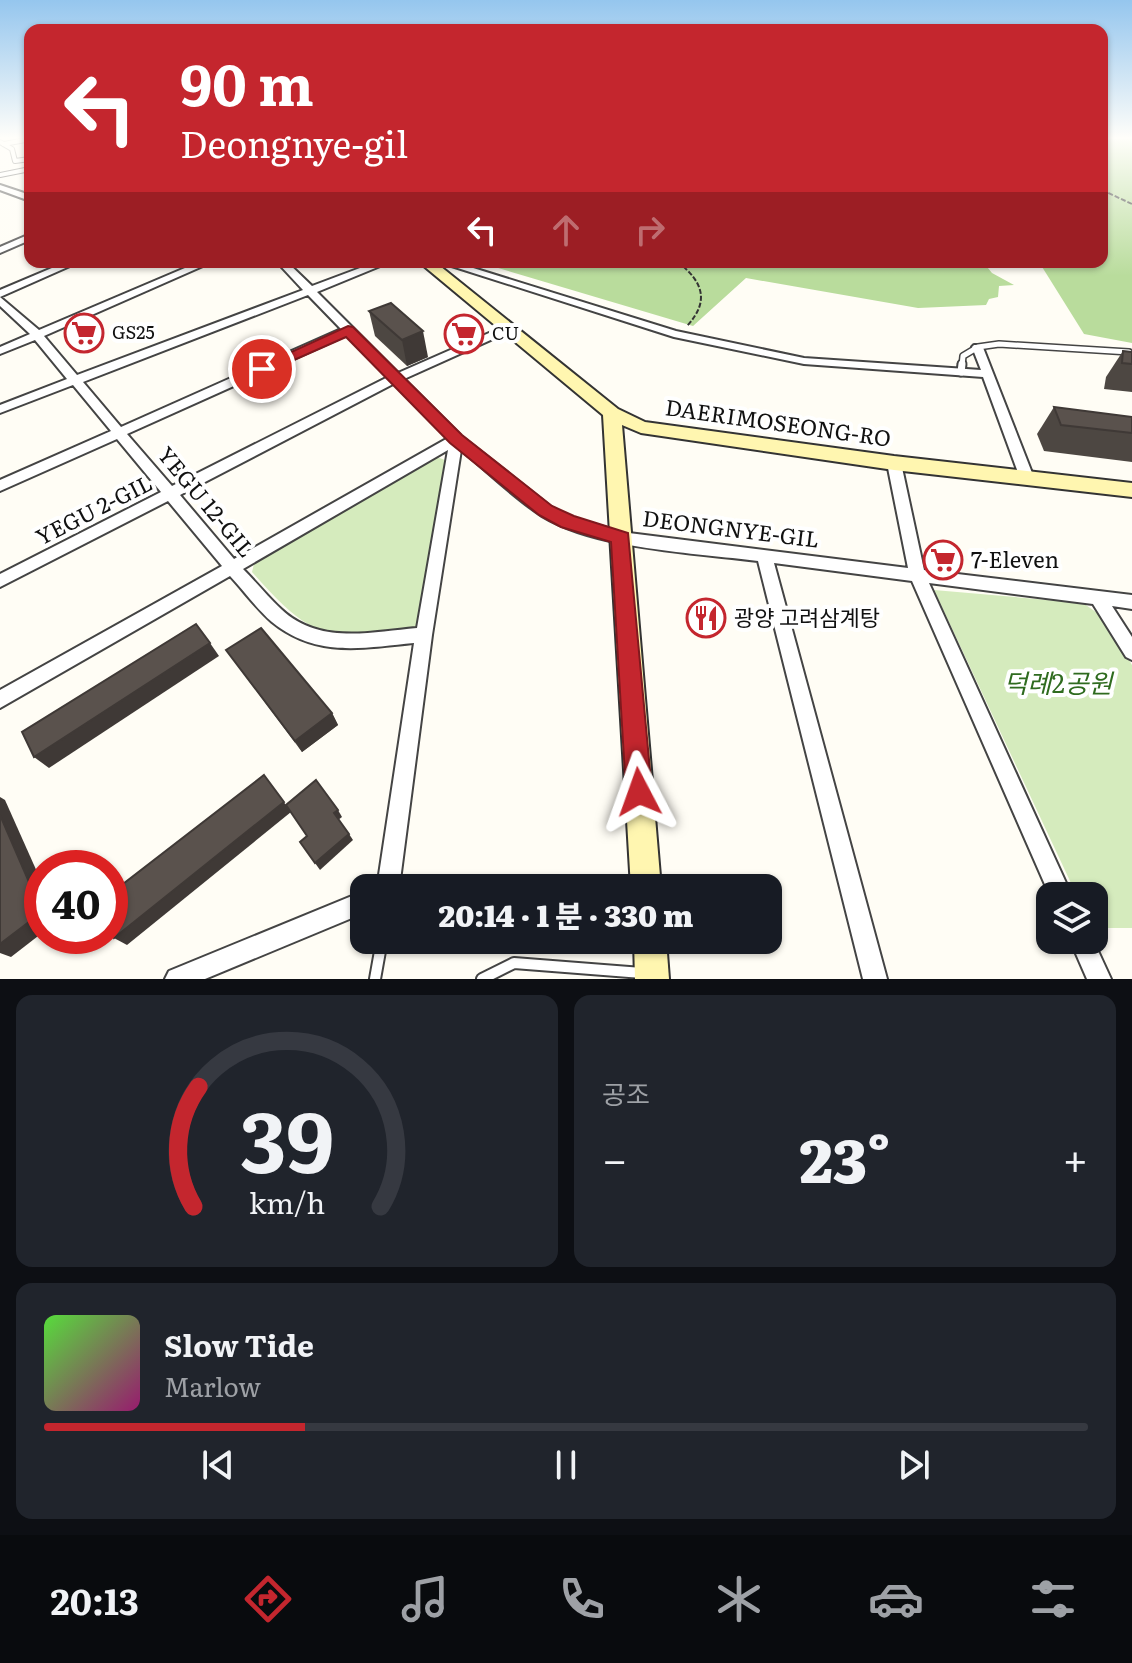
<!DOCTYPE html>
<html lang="ko">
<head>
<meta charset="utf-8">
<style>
	:root { --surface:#171b24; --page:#20242c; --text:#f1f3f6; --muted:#9ea1a6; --line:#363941; --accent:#c4262e }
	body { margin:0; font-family:Literata,"Noto Sans KR",serif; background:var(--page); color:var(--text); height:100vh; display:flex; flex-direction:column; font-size:30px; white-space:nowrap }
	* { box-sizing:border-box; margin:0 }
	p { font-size:26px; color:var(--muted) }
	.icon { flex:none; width:44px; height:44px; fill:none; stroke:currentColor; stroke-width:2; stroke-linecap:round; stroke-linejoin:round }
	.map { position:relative; height:979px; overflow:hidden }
	.side { display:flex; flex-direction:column; gap:16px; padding:16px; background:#0d0f14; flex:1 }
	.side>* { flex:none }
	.top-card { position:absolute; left:24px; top:24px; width:1084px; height:244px; border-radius:16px; box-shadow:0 2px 6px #0004; background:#c4262e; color:#fff; overflow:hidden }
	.fabs { position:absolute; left:1036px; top:882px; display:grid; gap:16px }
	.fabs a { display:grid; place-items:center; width:72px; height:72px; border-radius:16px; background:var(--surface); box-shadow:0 2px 6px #0004; font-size:40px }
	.speed { position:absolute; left:24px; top:850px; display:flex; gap:16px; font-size:40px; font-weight:700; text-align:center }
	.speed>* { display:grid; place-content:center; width:104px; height:104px; border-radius:50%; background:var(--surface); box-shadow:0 2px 6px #0004; line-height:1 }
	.speed .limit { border:12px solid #d22; background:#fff; color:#111 }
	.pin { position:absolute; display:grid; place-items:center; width:68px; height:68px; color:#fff; margin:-34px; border:4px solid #fff; border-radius:50%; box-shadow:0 2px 8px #0007 }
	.me { position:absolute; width:88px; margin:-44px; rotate:356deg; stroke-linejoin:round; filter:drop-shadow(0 0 6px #0008) }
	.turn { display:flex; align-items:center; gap:28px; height:168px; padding:0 24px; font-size:36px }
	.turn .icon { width:104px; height:104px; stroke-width:2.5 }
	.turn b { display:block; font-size:56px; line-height:68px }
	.lanes { display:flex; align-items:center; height:76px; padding:0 24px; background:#0003; justify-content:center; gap:40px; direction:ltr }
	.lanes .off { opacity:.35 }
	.big { font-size:60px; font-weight:800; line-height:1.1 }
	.side .widget { flex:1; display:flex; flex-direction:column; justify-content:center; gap:12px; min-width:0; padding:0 28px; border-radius:16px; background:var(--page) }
	.side .dial { align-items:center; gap:0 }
	.dial svg { height:208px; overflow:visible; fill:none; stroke:var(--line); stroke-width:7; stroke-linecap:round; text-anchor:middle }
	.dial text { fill:var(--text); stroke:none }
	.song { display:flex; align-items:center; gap:24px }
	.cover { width:96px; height:96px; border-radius:12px; background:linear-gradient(135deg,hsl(110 70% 55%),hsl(320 70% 35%)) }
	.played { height:8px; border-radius:4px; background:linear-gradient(90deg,var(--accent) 25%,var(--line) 25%) }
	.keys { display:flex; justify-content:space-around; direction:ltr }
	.heat { display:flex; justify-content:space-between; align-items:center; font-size:44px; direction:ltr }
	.side .tiles { flex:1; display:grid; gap:16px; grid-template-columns:1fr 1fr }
	.widget:last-child { grid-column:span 2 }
	.trip { position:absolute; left:350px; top:874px; width:432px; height:80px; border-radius:16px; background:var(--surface); box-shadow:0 2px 6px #0004; font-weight:800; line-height:80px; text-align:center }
	.menu { display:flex; height:128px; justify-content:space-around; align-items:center; background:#090b0e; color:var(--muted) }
	.menu .icon { width:56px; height:56px }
	.menu .current { color:var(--accent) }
	.menu b { font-size:36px; color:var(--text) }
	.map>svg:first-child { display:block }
</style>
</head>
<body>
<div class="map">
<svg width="1132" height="979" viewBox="0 0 1132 979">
	<rect width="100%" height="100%" fill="#fffdf5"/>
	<g fill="#d5ebbd">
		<path d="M434,456L445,460L420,632C329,640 314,643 252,572L255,560Z"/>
		<path d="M934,590L1083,603L1103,617L1132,665V928H1094V896H1077Z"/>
	</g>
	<g fill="#b9dc9c">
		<path d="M1102,139H1132V343L1084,334L1039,262H1102Z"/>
		<path d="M478,262H983L992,273L1014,285L999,286L998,297L989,299L986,305L918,308L746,278L693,326Z"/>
	</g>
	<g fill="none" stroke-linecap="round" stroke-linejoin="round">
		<g stroke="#444" stroke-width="6">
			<g id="lane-far3">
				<path d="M0,142L12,149L15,161L30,159"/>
				<path d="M4,144L30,139"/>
				<path d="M0,175L30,169"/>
			</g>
		</g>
		<g stroke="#444" stroke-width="8">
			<path id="lane-far2" d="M962,366L963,356L978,347L999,344L1129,352"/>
		</g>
		<g stroke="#444" stroke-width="11">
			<path id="lane-far1" d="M961,372L962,364"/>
		</g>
		<g stroke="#444" stroke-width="14">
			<g id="lane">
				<path d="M375,979L382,940"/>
				<path d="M482,979L514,963L642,973"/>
			</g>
		</g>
		<g stroke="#444" stroke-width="4">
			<g id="street">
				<path d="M0,185L30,195V201L0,190Z"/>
				<path d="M30,234V240L0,253V247Z"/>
				<path d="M66,262H79L0,297L39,330L199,262H212L44,336L77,375L303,290L277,262H287L312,286L376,262H390L317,292L398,373L505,326H513V330L404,379L461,436L551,507L572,518L621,532L908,568L887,463L894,458L901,463L924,570L1132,595V609L1112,606L1132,637V660L1126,657L1093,604L929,583L1072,896H1050L912,581L774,563L887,979H863L758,561C695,553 596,549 542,516C513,497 487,471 461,450L432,635L399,888H377L414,643C362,648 316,658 272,622C257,609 244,591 230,576L0,708V690L222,566L168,501L0,587V574L161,492L117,439L0,491V480L111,431L73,385L0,413V405L67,379L35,340L0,354V347L30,334L0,306V290ZM308,295L341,329L121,427L83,382ZM347,335L388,377L172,486L127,434ZM395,383L448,438L234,559L180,495ZM448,450L417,628C370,632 319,645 281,609C268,597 256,582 243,569Z"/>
				<path d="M439,262H454L676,331L804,358L981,370L972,347L974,345H982L1034,478L1027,483L1020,478L983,377L804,364L674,337Z"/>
				<path d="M364,891V913L205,979H165L169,971Z"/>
				<path d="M1070,940H1093L1111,979H1087Z"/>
			</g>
		</g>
		<g stroke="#333" stroke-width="4">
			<g id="secondary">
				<path d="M419,262H435L618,409L645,422L894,456L1132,483V497L894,470L641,433L622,425L661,888H631L603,415Z"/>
				<path d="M634,940H666L669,979H635Z"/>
			</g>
		</g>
		<g stroke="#333" stroke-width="2" stroke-dasharray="5 2" stroke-linecap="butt">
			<path d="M1102,190L1132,204"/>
			<path d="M678,262C703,282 710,301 687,326"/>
		</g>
		<use href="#lane-far3" stroke="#fff" stroke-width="4"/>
		<use href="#lane-far2" stroke="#fff" stroke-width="5"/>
		<use href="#lane-far1" stroke="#fff" stroke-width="7"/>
		<use href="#lane" stroke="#fff" stroke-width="10"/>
		<use href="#street" fill="#fff" fill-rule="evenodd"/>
		<use href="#secondary" fill="#fff6b0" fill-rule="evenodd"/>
	</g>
	<g fill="#4d4742">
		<path d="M369,311L428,357L407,366L375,336Z"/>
		<path d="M1123,351L1132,352V392L1104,389L1106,377Z"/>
		<path d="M1054,407L1132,417V462L1044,451L1037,434Z"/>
		<path d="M226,650L332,713L338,725L302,752Z"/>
	</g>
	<g fill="#3f3936">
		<path d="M423,331L428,357L407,366L402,340Z"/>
		<path d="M210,643L219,656L49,768L34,757Z"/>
		<path d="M332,713L338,725L302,752L295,741Z"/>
		<path d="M264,775L291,812L127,945L114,938Z"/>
		<path d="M0,797L5,800L42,883V912L0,815Z"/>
		<path d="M338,810L342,817L338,820L334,813Z"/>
		<path d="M349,834L353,840L320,870L315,863Z"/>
		<path d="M42,912V933L11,957L0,953V944Z"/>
	</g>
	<g fill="#5a524d" stroke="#3f3936" stroke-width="2">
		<path d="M391,303L423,331L402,340L369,311Z"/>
		<path d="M1123,351L1132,352V364L1122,363Z"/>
		<path d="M1054,407L1132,417V433L1061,425Z"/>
		<path d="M196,624L210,643L34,757L22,732Z"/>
		<path d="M261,628L332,713L295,741L226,650Z"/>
		<path d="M264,775L284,802L114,938L110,930V894Z"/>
		<path d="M316,780L338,810L334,813L349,834L315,863L300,842L307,836L286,805Z"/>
		<path d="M0,815L42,912L0,944Z"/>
	</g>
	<linearGradient id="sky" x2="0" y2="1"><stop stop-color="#95c6ee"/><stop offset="0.5" stop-color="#fffefa"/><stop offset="1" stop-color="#fffefa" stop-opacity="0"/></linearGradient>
	<rect width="1132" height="276" fill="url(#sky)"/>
	<path fill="#c4262e" stroke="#7f191e" stroke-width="2" d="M348,326L353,327L462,435L552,506L574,516L628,533L652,792L648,801L639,805L630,801L626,792L611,542L561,527L539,515L450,443L346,337L267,372H256L254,369Z"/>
	<defs>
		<g id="supermarket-ring" transform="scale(2)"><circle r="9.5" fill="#fff" stroke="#c4262e" stroke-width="1.5"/><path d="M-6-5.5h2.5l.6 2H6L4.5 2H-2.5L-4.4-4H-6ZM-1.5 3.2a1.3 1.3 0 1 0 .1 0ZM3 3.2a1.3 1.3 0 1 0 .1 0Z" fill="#c4262e"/></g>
		<g id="restaurant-ring" transform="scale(2)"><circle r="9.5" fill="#fff" stroke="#c4262e" stroke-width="1.5"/><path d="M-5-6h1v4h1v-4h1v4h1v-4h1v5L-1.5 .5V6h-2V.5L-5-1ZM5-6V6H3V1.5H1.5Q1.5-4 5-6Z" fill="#c4262e"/></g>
	</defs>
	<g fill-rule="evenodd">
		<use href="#supermarket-ring" x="84" y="333"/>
		<use href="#supermarket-ring" x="464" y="334"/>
		<use href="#supermarket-ring" x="943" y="560"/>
		<use href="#restaurant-ring" x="706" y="618"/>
	</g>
	<g text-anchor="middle" stroke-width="8" stroke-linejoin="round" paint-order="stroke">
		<g font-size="18" fill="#111" stroke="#fff" text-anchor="start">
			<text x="112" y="339">GS25</text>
			<text x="492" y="340">CU</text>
		</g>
		<g font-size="22" fill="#111" stroke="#fff">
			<text transform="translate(778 423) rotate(8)" y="8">DAERIMOSEONG-RO</text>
			<text transform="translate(206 502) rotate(50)" y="8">YEGU 12-GIL</text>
			<text transform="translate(94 510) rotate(-27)" y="8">YEGU 2-GIL</text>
			<text transform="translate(731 529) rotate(7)" y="8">DEONGNYE-GIL</text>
		</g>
		<g font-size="22" fill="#111" stroke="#fff" text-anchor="start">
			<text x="971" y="568">7-Eleven</text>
			<text x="734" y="626">광양 고려삼계탕</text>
		</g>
		<g font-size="26" font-style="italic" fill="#2f6b1f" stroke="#fff">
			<text x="1058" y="693">덕례2공원</text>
		</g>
	</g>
</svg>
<div class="fabs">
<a><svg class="icon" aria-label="layers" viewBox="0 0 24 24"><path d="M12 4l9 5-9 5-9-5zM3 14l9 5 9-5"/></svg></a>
</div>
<div class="speed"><div class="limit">40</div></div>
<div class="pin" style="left:262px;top:369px;background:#d93025"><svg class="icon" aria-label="arrive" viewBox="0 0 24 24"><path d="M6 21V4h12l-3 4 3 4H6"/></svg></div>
<svg class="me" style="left:639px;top:792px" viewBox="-20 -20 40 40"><path d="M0-17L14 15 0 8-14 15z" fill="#c4262e" stroke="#fff" stroke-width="4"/></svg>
<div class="trip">20:14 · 1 분 · 330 m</div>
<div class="top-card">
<div class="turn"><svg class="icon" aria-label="left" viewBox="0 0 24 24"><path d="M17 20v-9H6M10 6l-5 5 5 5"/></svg><div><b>90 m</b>Deongnye-gil</div></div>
<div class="lanes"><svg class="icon" aria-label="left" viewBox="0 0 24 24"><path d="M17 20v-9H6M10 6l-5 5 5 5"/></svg><svg class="icon off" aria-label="ahead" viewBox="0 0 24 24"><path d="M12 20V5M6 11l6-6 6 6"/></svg><svg class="icon off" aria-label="right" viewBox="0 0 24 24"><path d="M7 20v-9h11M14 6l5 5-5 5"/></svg></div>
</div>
</div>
<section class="side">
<div class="tiles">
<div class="widget dial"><svg viewBox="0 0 100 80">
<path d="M14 69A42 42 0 1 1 86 69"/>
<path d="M14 69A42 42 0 0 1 16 23" stroke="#c4262e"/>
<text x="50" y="56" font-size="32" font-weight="700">39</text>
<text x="50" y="72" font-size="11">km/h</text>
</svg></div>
<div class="widget"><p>공조</p>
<div class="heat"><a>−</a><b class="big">23°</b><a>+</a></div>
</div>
<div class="widget">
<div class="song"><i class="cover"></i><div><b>Slow Tide</b><p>Marlow</p></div></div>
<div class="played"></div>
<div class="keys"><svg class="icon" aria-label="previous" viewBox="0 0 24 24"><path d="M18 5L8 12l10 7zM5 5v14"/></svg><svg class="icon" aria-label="pause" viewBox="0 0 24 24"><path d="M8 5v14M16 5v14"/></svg><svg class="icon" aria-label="next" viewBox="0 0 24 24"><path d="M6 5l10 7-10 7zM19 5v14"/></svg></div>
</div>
</div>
</section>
<nav class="menu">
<b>20:13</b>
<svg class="icon current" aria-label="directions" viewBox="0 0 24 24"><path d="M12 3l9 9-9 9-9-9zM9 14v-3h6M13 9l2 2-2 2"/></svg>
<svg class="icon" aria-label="music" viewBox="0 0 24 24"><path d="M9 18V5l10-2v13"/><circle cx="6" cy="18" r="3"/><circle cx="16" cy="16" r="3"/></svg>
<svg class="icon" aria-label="phone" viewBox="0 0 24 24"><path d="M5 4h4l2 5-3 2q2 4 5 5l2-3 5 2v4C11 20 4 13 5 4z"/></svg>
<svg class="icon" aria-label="climate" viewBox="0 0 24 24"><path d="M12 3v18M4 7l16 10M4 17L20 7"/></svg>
<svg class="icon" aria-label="car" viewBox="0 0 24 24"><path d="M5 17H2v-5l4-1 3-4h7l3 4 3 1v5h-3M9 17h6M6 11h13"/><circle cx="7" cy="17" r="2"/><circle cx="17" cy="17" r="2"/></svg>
<svg class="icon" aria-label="filters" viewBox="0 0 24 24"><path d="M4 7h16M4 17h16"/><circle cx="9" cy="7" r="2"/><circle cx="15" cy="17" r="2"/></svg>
</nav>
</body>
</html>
